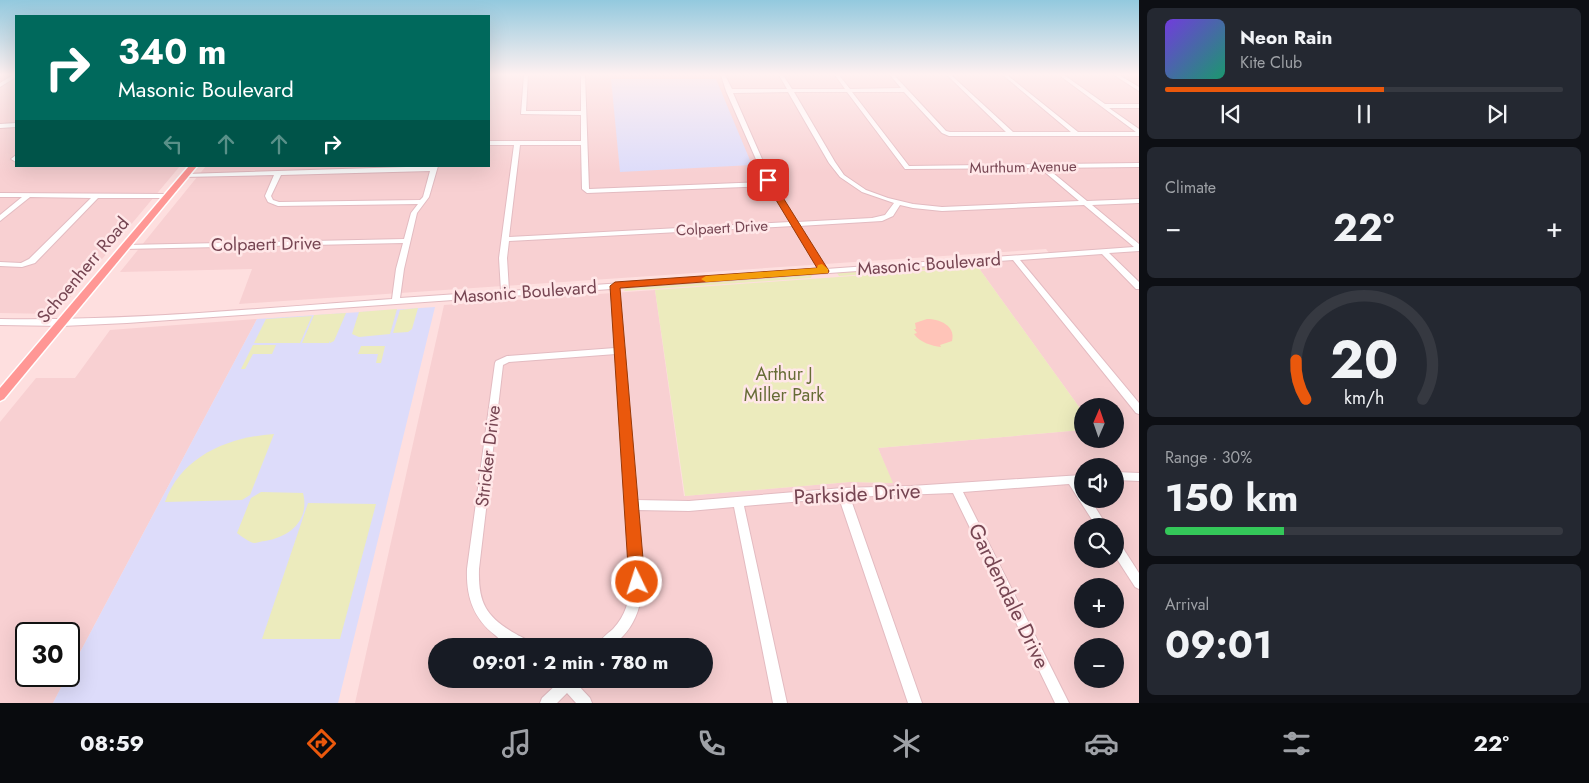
<!DOCTYPE html>
<html lang="en">
<head>
<meta charset="utf-8">
<style>
	:root { --surface:#171b24; --page:#242831; --text:#f1f3f6; --muted:#9ea1a6; --line:#363941; --accent:#ea580c }
	body { margin:0; font-family:Jost,sans-serif; background:var(--page); color:var(--text); height:100vh; display:flex; flex-direction:column; font-size:19px; white-space:nowrap }
	* { box-sizing:border-box; margin:0 }
	p { font-size:16px; color:var(--muted) }
	.icon { flex:none; width:28px; height:28px; fill:none; stroke:currentColor; stroke-width:2; stroke-linecap:round; stroke-linejoin:round }
	.map { position:relative; flex:1; overflow:hidden }
	.sheet { display:flex; flex-direction:column; gap:8px; padding:8px; background:#0d0f14; width:450px }
	.sheet>* { flex:none }
	.hud { position:absolute; left:15px; top:15px; width:475px; height:152px; border-radius:0px; box-shadow:0 5px 20px #0002; background:#00695c; color:#fff; overflow:hidden }
	.needle { width:32px; rotate:2deg }
	.tools { position:absolute; left:1074px; top:398px; display:grid; gap:10px }
	.tools a { display:grid; place-items:center; width:50px; height:50px; border-radius:50%; background:var(--surface); box-shadow:0 5px 20px #0002; font-size:25px }
	.speed { position:absolute; left:15px; top:622px; display:flex; gap:10px; font-size:25px; font-weight:700; text-align:center }
	.speed>* { display:grid; place-content:center; width:65px; height:65px; border-radius:50%; background:var(--surface); box-shadow:0 5px 20px #0002; line-height:1 }
	.speed .limit { border:2px solid #111; border-radius:8px; background:#fff; color:#111 }
	.pin { position:absolute; display:grid; place-items:center; width:42px; height:42px; color:#fff; margin:-21px; border-radius:10px; box-shadow:0 2px 8px #0006 }
	.me { position:absolute; width:55px; margin:-28px; rotate:356deg; stroke-linejoin:round; filter:drop-shadow(0 0 4px #0008) }
	.turn { display:flex; align-items:center; gap:18px; height:105px; padding:0 20px; font-size:22px }
	.turn .icon { width:65px; height:65px; stroke-width:2.5 }
	.turn b { display:block; font-size:35px; line-height:42px }
	.lanes { display:flex; align-items:center; height:48px; padding:0 20px; background:#0003; justify-content:center; gap:25px; direction:ltr }
	.lanes .off { opacity:.35 }
	.big { font-size:38px; font-weight:700; line-height:1.1 }
	.sheet .tile { flex:1; display:flex; flex-direction:column; justify-content:center; gap:8px; min-width:0; padding:0 18px; border-radius:8px; background:var(--page) }
	.sheet .dial { align-items:center; gap:0 }
	.dial svg { height:130px; overflow:visible; fill:none; stroke:var(--line); stroke-width:7; stroke-linecap:round; text-anchor:middle }
	.dial text { fill:var(--text); stroke:none }
	.song { display:flex; align-items:center; gap:15px }
	.cover { width:60px; height:60px; border-radius:8px; background:linear-gradient(135deg,hsl(260 70% 55%),hsl(160 70% 35%)) }
	.played { height:5px; border-radius:2px; background:linear-gradient(90deg,var(--accent) 55%,var(--line) 55%) }
	.keys { display:flex; justify-content:space-around; direction:ltr }
	.heat { display:flex; justify-content:space-between; align-items:center; font-size:28px; direction:ltr }
	.charge { height:8px; border-radius:4px; background:linear-gradient(90deg,#34c759 30%,var(--line) 0) }
	.trip { position:absolute; left:428px; top:638px; width:285px; height:50px; border-radius:25px; background:var(--surface); box-shadow:0 5px 20px #0002; font-weight:700; line-height:50px; text-align:center }
	.tabs { display:flex; height:80px; justify-content:space-around; align-items:center; background:#090b0e; color:var(--muted) }
	.tabs .icon { width:35px; height:35px }
	.tabs .active { color:var(--accent) }
	.tabs b { font-size:22px; color:var(--text) }
	main { display:flex; flex:1; min-height:0 }
	.map>svg:first-child { display:block }
</style>
</head>
<body>
<main>
<div class="map">
<svg width="1139" height="703" viewBox="0 0 1139 703">
	<rect width="100%" height="100%" fill="#fedfdf"/>
	<g fill="#f8d0d2" fill-rule="evenodd">
		<path d="M0,75H16V166H180L56,314L0,313Z"/>
		<path d="M489,75H1139V703H355L444,305L655,290L684,496L850,482L892,483L878,448L1082,430V439H1115V406H1082V411L978,267L977,263L1053,258L1046,249L239,304L252,269L120,272L206,166H489ZM1082,466H1115V499H1082ZM1082,526H1115V559H1082ZM1082,586H1115V619H1082ZM436,646H704V679H436ZM1082,646H1115V679H1082Z"/>
		<path d="M257,319L69,673V634H26V676H67L53,703H0V422L36,378H75L110,330Z"/>
	</g>
	<g fill="#dddcfa">
		<path d="M611,79H716L752,165L620,172Z"/>
		<path d="M435,307L338,703H53L67,676H69V673L257,319Z"/>
	</g>
	<g fill="#ecebbd">
		<path d="M977,263L980,266L839,276L837,273Z"/>
		<path d="M978,267L1082,411V430L878,448L893,483L850,482L685,496L655,290Z"/>
		<path d="M812,275L811,278L624,291L626,288Z"/>
		<path d="M418,308L412,329L408,332L393,333L400,310Z"/>
		<path d="M397,309L390,334L359,337L352,334L359,312Z"/>
		<path d="M346,313L334,341L330,343L329,341V343H302L314,315Z"/>
		<path d="M312,316L300,343H254L266,319Z"/>
		<path d="M253,345H276L272,354H253L245,369H241Z"/>
		<path d="M361,346H385L381,363H376L378,354H358Z"/>
		<path d="M274,434L250,495L242,500L165,502C181,456 229,437 274,434Z"/>
		<path d="M261,492L303,493C310,520 290,537 265,541C262,541 257,543 254,543C249,542 241,536 237,533L251,498Z"/>
		<path d="M308,503L376,504L340,639H262Z"/>
	</g>
	<path fill="#ffc4b8" d="M927,319C940,319 956,326 952,341L940,345L941,347C932,346 919,342 914,334L917,333L914,329H916L915,323Z"/>
	<g fill="none" stroke-linecap="round" stroke-linejoin="round">
		<g stroke="#e3bbc1" stroke-width="2">
			<g id="minor">
				<path d="M13,75H16V77L0,87V83Z"/>
				<path d="M524,75H528L526,111H581V75H585L589,189L766,182L726,91L721,75H725L732,89H787L779,75H783L792,89H845L835,75H839L850,89L901,88L890,75H894L946,131L950,132H1006L947,75H951L1013,132H1071L1003,75H1007L1078,132H1136L1059,75H1064L1105,104H1139V108H1109L1139,129V136H949L942,133L904,92H852L909,166L1139,163V167L1047,168L1087,201L1139,199V203L1092,205L1139,244V251L1109,253L1139,282V289H1136L1102,254L1020,260L1139,403V414L1136,413L1013,260L619,288L636,500L689,501L843,488L911,486L1082,475V483L1080,484L1082,488V499H1090L1107,526H1096L1069,484L963,492L1069,703H1055L953,493L850,497L922,703H908L839,498L744,506L787,703H773L734,507L689,511L637,510C640,544 650,592 633,622C628,632 620,639 613,646H598C600,639 607,634 613,629C626,615 629,601 631,582L616,354L509,362L503,365L479,569C478,603 486,617 516,634C522,638 529,639 531,646C526,646 517,648 512,646C506,644 499,639 495,635C473,618 466,596 467,569L495,363L496,361L507,356L615,348L611,289L127,323L62,326L0,325V319C131,321 262,308 392,299L396,269L403,243L123,249L122,247L126,245L404,239L411,213L418,204L278,206L268,202L265,196L274,175L183,177L182,176L185,174L438,166L429,197L417,213L404,269L400,298L501,291L499,258L514,145H489V141H581V115L521,114ZM788,92L829,163L840,177L862,192L894,203L885,215L872,218L797,222L773,184L733,93ZM794,92H847L905,169L1040,168L1079,201L942,207L913,204L888,198L866,190L844,175L835,162ZM520,145H581L582,189L587,193L768,186L790,222L509,237ZM430,171L423,197L420,200L279,202L273,200L271,196L281,175ZM900,205L913,208L942,211L1084,205L1134,247L826,269L799,226L882,221L893,216ZM793,226L819,269L509,291L507,258L509,241Z"/>
				<path d="M1114,75H1119L1139,87V91Z"/>
				<path d="M16,123V127L0,128V124Z"/>
				<path d="M16,155V162L11,159Z"/>
				<path d="M0,193L168,194L171,196L168,198H98L35,263L22,267L0,266V262L21,263L29,259L91,198L30,197L0,221V215L22,197H0Z"/>
				<path d="M1115,472L1139,473V481L1115,480Z"/>
				<path d="M1115,541L1119,542L1139,573V589L1135,587L1115,556Z"/>
				<path d="M557,679H578L576,683L590,698L592,703H576L567,693L557,703H540L542,698L559,682Z"/>
			</g>
		</g>
		<g stroke="#fff" stroke-width="3">
			<path id="major" d="M189,166H197L4,399L0,401V388Z"/>
		</g>
		<use href="#minor" fill="#fff" fill-rule="evenodd"/>
		<use href="#major" fill="#ff9795" fill-rule="evenodd"/>
	</g>
	<linearGradient id="sky" x2="0" y2="1"><stop stop-color="#93c9de"/><stop offset="0.43" stop-color="#fff1f1"/><stop offset="1" stop-color="#fff1f1" stop-opacity="0"/></linearGradient>
	<rect width="1139" height="173" fill="url(#sky)"/>
	<path fill="#ea580c" stroke="#983908" d="M768,178L772,180L829,271L828,273L620,288L645,582L642,588L637,590L631,588L629,582L610,286L615,282L817,268L764,180Z"/>
	<path fill="#f59e0b" d="M822,264L828,269V273L706,282L701,279L706,276L817,268L818,265Z"/>
	<g text-anchor="middle" stroke-width="5" stroke-linejoin="round" paint-order="stroke">
		<g font-size="15" fill="#764552" stroke="#ffe7e8">
			<text transform="translate(1023 167) rotate(-1)" y="5">Murthum Avenue</text>
			<text transform="translate(722 228) rotate(-3)" y="5">Colpaert Drive</text>
		</g>
		<g font-size="18" fill="#764552" stroke="#ffe7e8">
			<text transform="translate(266 244) rotate(-1)" y="6">Colpaert Drive</text>
			<text transform="translate(929 264) rotate(-4)" y="6">Masonic Boulevard</text>
			<text transform="translate(83 270) rotate(-50)" y="6">Schoenherr Road</text>
			<text transform="translate(525 292) rotate(-4)" y="6">Masonic Boulevard</text>
			<text transform="translate(488 456) rotate(-83)" y="6">Stricker Drive</text>
		</g>
		<g font-size="18" fill="#666c35" stroke="#ffe7e8">
			<text x="784" y="380">Arthur J<tspan x="784" dy="21">Miller Park</tspan></text>
		</g>
		<g font-size="21" fill="#764552" stroke="#ffe7e8">
			<text transform="translate(857 494) rotate(-3)" y="7">Parkside Drive</text>
			<text transform="translate(1009 596) rotate(64)" y="7">Gardendale Drive</text>
		</g>
	</g>
</svg>
<div class="tools">
<a><svg class="needle" viewBox="-14 -14 28 28"><path d="M0-13l5 13h-10z" fill="#e53935"/><path d="M0 13l5-13h-10z" fill="#9ea1a6"/></svg></a>
<a><svg class="icon" aria-label="sound" viewBox="0 0 24 24"><path d="M4 9h4l5-4v14l-5-4H4zM17 9q2 3 0 6"/></svg></a>
<a><svg class="icon" aria-label="search" viewBox="0 0 24 24"><circle cx="10" cy="10" r="6"/><path d="M15 15l6 6"/></svg></a>
<a>+</a>
<a>−</a>
</div>
<div class="speed"><div class="limit">30</div></div>
<div class="pin" style="left:768px;top:180px;background:#d93025"><svg class="icon" aria-label="arrive" viewBox="0 0 24 24"><path d="M6 21V4h12l-3 4 3 4H6"/></svg></div>
<svg class="me" style="left:637px;top:582px" viewBox="-20 -20 40 40"><circle r="17" fill="#ea580c" stroke="#fff" stroke-width="3"/><path d="M0-11L8 9 0 5-8 9z" fill="#fff"/></svg>
<div class="trip">09:01 · 2 min · 780 m</div>
<div class="hud">
<div class="turn"><svg class="icon" aria-label="right" viewBox="0 0 24 24"><path d="M7 20v-9h11M14 6l5 5-5 5"/></svg><div><b>340 m</b>Masonic Boulevard</div></div>
<div class="lanes"><svg class="icon off" aria-label="left" viewBox="0 0 24 24"><path d="M17 20v-9H6M10 6l-5 5 5 5"/></svg><svg class="icon off" aria-label="ahead" viewBox="0 0 24 24"><path d="M12 20V5M6 11l6-6 6 6"/></svg><svg class="icon off" aria-label="ahead" viewBox="0 0 24 24"><path d="M12 20V5M6 11l6-6 6 6"/></svg><svg class="icon" aria-label="right" viewBox="0 0 24 24"><path d="M7 20v-9h11M14 6l5 5-5 5"/></svg></div>
</div>
</div>
<section class="sheet">
<div class="tile">
<div class="song"><i class="cover"></i><div><b>Neon Rain</b><p>Kite Club</p></div></div>
<div class="played"></div>
<div class="keys"><svg class="icon" aria-label="previous" viewBox="0 0 24 24"><path d="M18 5L8 12l10 7zM5 5v14"/></svg><svg class="icon" aria-label="pause" viewBox="0 0 24 24"><path d="M8 5v14M16 5v14"/></svg><svg class="icon" aria-label="next" viewBox="0 0 24 24"><path d="M6 5l10 7-10 7zM19 5v14"/></svg></div>
</div>
<div class="tile"><p>Climate</p>
<div class="heat"><a>−</a><b class="big">22°</b><a>+</a></div>
</div>
<div class="tile dial"><svg viewBox="0 0 100 80">
<path d="M14 69A42 42 0 1 1 86 69"/>
<path d="M14 69A42 42 0 0 1 8 45" stroke="#ea580c"/>
<text x="50" y="56" font-size="32" font-weight="700">20</text>
<text x="50" y="72" font-size="11">km/h</text>
</svg></div>
<div class="tile"><p>Range · 30%</p><b class="big">150 km</b><div class="charge"></div></div>
<div class="tile"><p>Arrival</p><b class="big">09:01</b></div>
</section>
</main>
<nav class="tabs">
<b>08:59</b>
<svg class="icon active" aria-label="directions" viewBox="0 0 24 24"><path d="M12 3l9 9-9 9-9-9zM9 14v-3h6M13 9l2 2-2 2"/></svg>
<svg class="icon" aria-label="music" viewBox="0 0 24 24"><path d="M9 18V5l10-2v13"/><circle cx="6" cy="18" r="3"/><circle cx="16" cy="16" r="3"/></svg>
<svg class="icon" aria-label="phone" viewBox="0 0 24 24"><path d="M5 4h4l2 5-3 2q2 4 5 5l2-3 5 2v4C11 20 4 13 5 4z"/></svg>
<svg class="icon" aria-label="climate" viewBox="0 0 24 24"><path d="M12 3v18M4 7l16 10M4 17L20 7"/></svg>
<svg class="icon" aria-label="car" viewBox="0 0 24 24"><path d="M5 17H2v-5l4-1 3-4h7l3 4 3 1v5h-3M9 17h6M6 11h13"/><circle cx="7" cy="17" r="2"/><circle cx="17" cy="17" r="2"/></svg>
<svg class="icon" aria-label="filters" viewBox="0 0 24 24"><path d="M4 7h16M4 17h16"/><circle cx="9" cy="7" r="2"/><circle cx="15" cy="17" r="2"/></svg>
<b>22°</b>
</nav>
</body>
</html>
